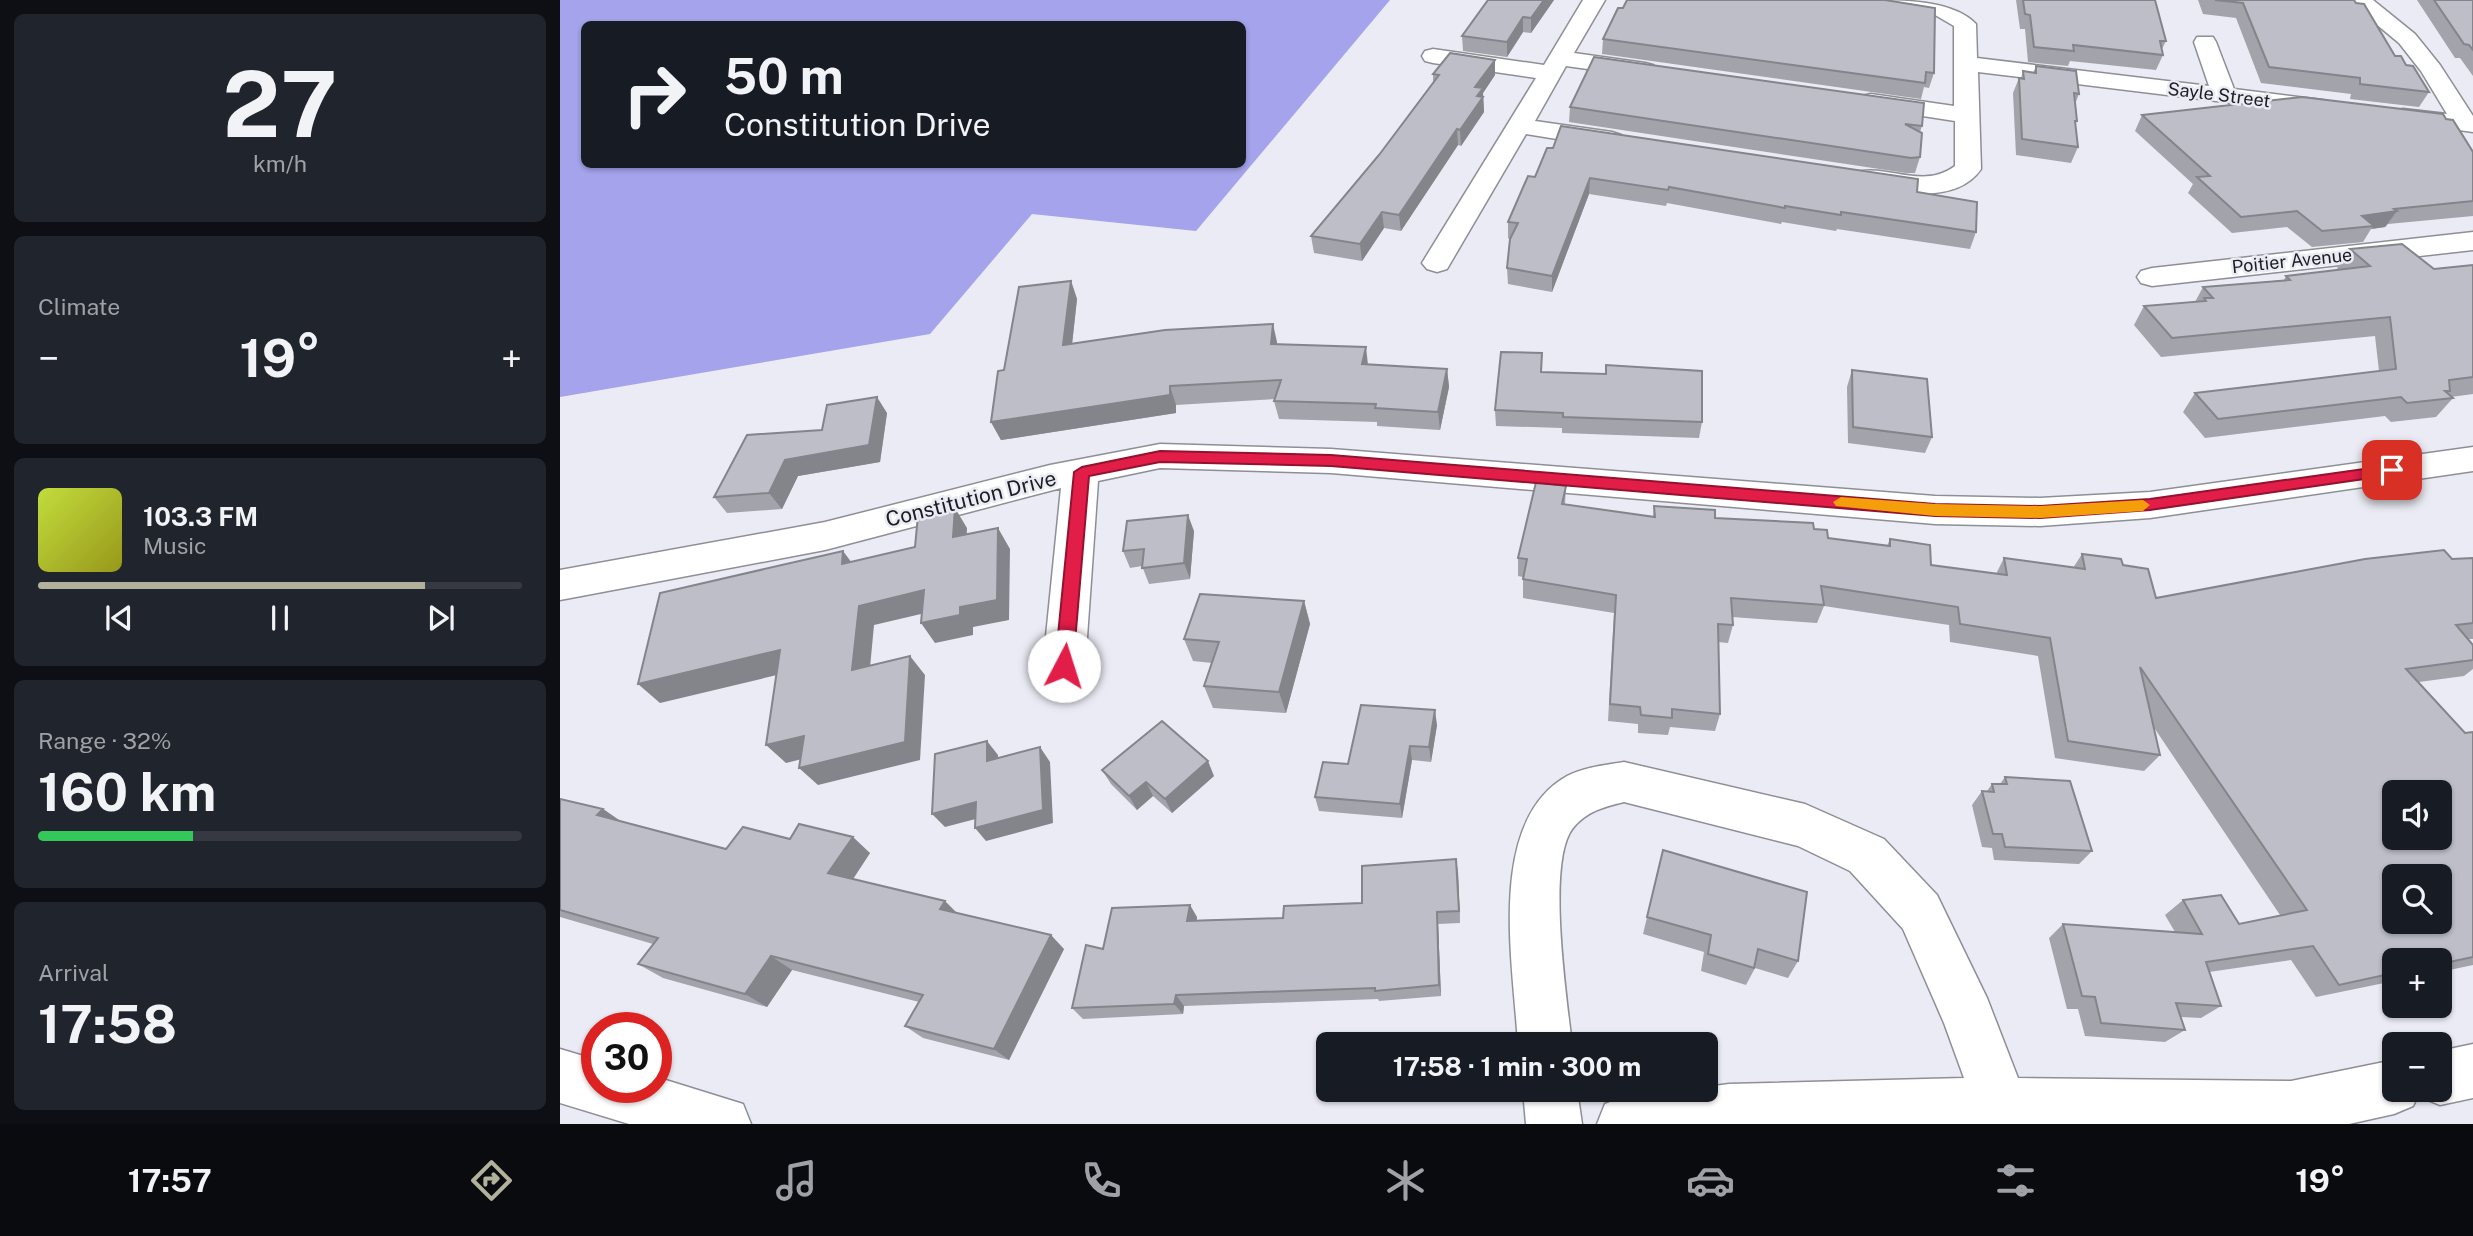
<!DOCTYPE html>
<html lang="en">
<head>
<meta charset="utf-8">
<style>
	:root { --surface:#171b24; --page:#20242c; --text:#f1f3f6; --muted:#9ea1a6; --line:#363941; --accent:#b2b19c }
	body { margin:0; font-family:"Public Sans",sans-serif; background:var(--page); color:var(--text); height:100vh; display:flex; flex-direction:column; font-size:26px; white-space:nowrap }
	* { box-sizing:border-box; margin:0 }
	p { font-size:23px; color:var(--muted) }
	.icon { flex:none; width:38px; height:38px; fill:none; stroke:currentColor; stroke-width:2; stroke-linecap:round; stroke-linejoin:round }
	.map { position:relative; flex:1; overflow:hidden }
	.side { display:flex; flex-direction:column; gap:14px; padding:14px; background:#0d0f14; width:560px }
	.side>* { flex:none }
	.guide { position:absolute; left:21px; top:21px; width:665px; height:147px; border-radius:10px; box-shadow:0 2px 5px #0004; background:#171b24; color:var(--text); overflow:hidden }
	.tools { position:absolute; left:1822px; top:780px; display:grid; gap:14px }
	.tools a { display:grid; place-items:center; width:70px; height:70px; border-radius:10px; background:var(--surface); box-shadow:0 2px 5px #0004; font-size:35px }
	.speed { position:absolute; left:21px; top:1012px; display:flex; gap:14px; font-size:35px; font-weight:700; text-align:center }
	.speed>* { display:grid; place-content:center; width:91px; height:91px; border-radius:50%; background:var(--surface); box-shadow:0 2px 5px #0004; line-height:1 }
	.speed .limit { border:10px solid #d22; background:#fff; color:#111 }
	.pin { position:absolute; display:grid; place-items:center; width:60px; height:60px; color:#fff; margin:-30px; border-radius:14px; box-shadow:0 4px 10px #0006 }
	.me { position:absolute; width:77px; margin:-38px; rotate:5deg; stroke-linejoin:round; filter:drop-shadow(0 0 5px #0008) }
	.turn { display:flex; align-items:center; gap:24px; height:147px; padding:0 28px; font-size:32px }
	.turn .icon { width:91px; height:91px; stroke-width:2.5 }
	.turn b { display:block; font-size:49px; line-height:60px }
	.big { font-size:52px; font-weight:700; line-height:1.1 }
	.side .widget { flex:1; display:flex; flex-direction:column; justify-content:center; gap:10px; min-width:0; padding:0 24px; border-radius:10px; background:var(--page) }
	.side .dial { align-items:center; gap:0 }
	.dial b { font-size:91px; line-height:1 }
	.song { display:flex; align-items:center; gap:21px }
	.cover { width:84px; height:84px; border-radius:10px; background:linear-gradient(135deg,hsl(70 70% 55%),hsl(60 70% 35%)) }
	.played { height:7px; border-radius:4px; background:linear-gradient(90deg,var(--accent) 80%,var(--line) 80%) }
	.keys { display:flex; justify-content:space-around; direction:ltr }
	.heat { display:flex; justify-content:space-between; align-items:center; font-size:38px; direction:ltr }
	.charge { height:10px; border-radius:5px; background:linear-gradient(90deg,#34c759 32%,var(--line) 0) }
	.trip { position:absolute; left:756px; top:1032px; width:402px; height:70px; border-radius:10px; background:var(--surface); box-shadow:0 2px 5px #0004; font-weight:700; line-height:70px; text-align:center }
	.tab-bar { display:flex; height:112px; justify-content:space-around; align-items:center; background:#090b0e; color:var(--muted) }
	.tab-bar .icon { width:49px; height:49px }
	.tab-bar .current { color:var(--accent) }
	.tab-bar b { font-size:32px; color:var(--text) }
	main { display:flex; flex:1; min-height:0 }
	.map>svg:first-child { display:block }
</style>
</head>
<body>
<main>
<section class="side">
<div class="widget dial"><b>27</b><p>km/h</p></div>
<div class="widget"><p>Climate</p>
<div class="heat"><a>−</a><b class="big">19°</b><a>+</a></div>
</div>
<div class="widget">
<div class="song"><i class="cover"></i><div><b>103.3 FM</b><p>Music</p></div></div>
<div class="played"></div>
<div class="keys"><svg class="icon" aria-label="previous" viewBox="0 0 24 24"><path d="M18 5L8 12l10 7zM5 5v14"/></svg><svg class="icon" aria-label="pause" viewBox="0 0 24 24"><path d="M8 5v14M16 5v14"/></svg><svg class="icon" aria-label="next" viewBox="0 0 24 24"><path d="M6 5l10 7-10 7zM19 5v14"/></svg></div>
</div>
<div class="widget"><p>Range · 32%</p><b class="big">160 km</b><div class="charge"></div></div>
<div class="widget"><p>Arrival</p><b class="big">17:58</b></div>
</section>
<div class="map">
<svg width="1913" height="1124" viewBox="0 0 1913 1124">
	<rect width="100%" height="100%" fill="#eaebf4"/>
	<path fill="#a4a3eb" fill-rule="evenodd" d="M0,0H830L636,231L472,214L370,334L0,397ZM24,24H682V164H24Z"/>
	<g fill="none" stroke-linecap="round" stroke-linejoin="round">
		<g stroke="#8e8e97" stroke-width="3">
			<g id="street">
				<path d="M1023,0H1045L1014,53L1085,63L1093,65L1097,70L1093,75L1085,77L1006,66L975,121L1052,132L1061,135L1065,140L1061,145L1052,148L966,134L887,269L877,272L867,269L862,263L976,78L873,63L865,61L862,56L865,51L873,49L984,65Z"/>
				<path d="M1308,0C1343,0 1393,0 1416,24L1417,58L1649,86L1634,42L1637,37H1653L1656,42L1674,89L1762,100L1771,102L1774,107L1771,112L1762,114L1418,72L1421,169C1396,206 1332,193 1296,184L1292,178L1296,172C1329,164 1363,190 1395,166V121L1311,108L1302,106L1299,101L1302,96L1311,94L1394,106V26L1370,12L1319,6L1311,5Z"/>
				<path d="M1787,0H1813L1855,34L1880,65L1913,116V132L1834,121L1831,116L1834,111L1843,109L1887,114L1861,71L1839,43Z"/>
				<path d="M1913,232V250L1592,286L1581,283L1577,277L1581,271L1592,268Z"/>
				<path d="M600,444L771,449L1375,496L1480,498L1590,492L1913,447V471L1590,518L1480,526L1375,524L771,473L600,468L538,481L525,666L519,678L504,683L489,678L483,666L501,488L265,550L0,600V570L265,522L490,465Z"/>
				<path d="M1064,762L1245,804L1324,839L1377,895L1427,998L1458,1078L1731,1081L1834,1060V1090H1880V1051L1913,1044V1098L1880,1105L1861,1097L1859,1093L1853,1106L1834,1114L1789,1124H1037L1045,1104C1077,1091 1112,1090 1146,1090V1087L1169,1084L1404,1078L1384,1023L1343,929L1290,871L1238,846L1064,802C1044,807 1027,811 1013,828C986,862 1007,999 1012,1045H958C954,967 925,822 1007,776C1024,767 1046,765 1064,762Z"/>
				<path d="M0,1049L37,1060V1087H96V1077L183,1104L191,1124H69L0,1103Z"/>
				<path d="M963,1090H1017L1022,1124H966Z"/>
			</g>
		</g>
		<use href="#street" fill="#fff" fill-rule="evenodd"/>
	</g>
	<g fill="#a3a3ab">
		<path d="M928,0H994L971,33L963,32L947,57L903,51L902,36Z"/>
		<path d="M1456,0H1595L1606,41L1602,49L1603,55L1596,70L1510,61L1508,66L1468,62L1465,29H1460Z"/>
		<path d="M1638,0H1794L1835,56L1846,65L1869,92L1859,107L1790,99L1791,94L1701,83L1676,18L1643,14Z"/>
		<path d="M1857,0H1913V76L1900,58H1895Z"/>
		<path d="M1043,39L1374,73L1369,88L1364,87L1361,99L1042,54Z"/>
		<path d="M1034,57L1362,126L1360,132V157L1355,173H1346L1009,122L1010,107Z"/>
		<path d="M935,60V75L923,93L924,112L901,146L898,145L841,231L824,228L802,261L754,253L751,236L819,155L873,82V74Z"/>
		<path d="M1476,66L1519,94L1515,104L1517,121L1515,125L1518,147L1511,163L1456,155L1453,93L1459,78H1461L1463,71L1473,73Z"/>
		<path d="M1582,115L1886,119L1913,152V216L1828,224L1825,227L1811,229L1803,242L1752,247L1727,227L1672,233L1628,193L1633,184L1575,131Z"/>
		<path d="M987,148L1357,192L1416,232L1410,249L1277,229L1276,231L1222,222L1221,224L1107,203L1106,206L1029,194L992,292L948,284L947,268L950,239L948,238V222L975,177Z"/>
		<path d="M1790,249L1874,269L1913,265V394L1891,397L1893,398L1876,417L1831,422L1825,416L1645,438L1623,412L1635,393L1819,371L1815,336L1601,357L1574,325L1584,306L1635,302L1643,287L1724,280L1726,276L1779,270L1777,268Z"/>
		<path d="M511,281L517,299L512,343L717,342L716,344L808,364L887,369L889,387L880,430L817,426V422L719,419L714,401L715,399L616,405V413L441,440L431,422Z"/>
		<path d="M1046,365L1142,422L1139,438L1002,433V428L936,426L935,410L981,372L1045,374Z"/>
		<path d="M1292,370L1372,437L1365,453L1288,443L1287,387Z"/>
		<path d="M327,413L320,462L238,476L222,509L167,513L154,497L262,430Z"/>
		<path d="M1006,486L1005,505L1093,517L1094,506L1155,518L1254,529L1268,538L1327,546L1330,539L1371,565L1436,574L1444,558L1513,568L1522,554L1563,565L1596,598L1892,559L1913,558V639H1908L1913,645V669L1904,676L1859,682L1905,733L1913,732V965L1880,972V961H1834V981L1756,997L1731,960L1649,972L1661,1006L1641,1018L1621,1017L1625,1030L1605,1042L1525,1036L1518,1009H1507L1489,938L1503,924L1615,932L1605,915L1623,900L1679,924L1720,915L1593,726L1600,755L1584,771L1495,758L1478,656L1390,642L1389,625L1264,606L1257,623L1172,617L1173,625L1168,643L1158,642L1160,714L1155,731L1110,727L1108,735L1078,733V724L1048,721L1054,613L963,598V577L958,576V558Z"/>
		<path d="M634,531L630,579L589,584L582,566L570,568L563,551Z"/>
		<path d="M744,601L750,624L726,713L653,708L644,686L652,663L633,661L624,639Z"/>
		<path d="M877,725L871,762L852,760L842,818L759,811L755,797L788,764Z"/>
		<path d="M542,770L654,776L612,813L593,796L577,810L551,784Z"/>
		<path d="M1445,777L1532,851L1519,864L1434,860L1432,848L1422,847L1412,805L1422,791H1427L1432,784H1440Z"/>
		<path d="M0,799L43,809L62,822L166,849L230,839L310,853L293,879L504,949L449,1060L363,1038L345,1026L359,1002L232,970L207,1007L103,978L78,964L93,944L0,917Z"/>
		<path d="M1103,850L1238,961L1228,978L1195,968L1186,985L1141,971L1144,952L1083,934Z"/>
		<path d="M898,872L900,923L878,924L881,996L819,1001L818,999L624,1006L623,1014L523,1019L512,1008L543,949L637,917V920L723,918L802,903Z"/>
	</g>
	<g fill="#84858b">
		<path d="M984,0H994L971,33V18Z"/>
		<path d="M963,17V32L947,57V42Z"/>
		<path d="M935,60V75L923,93L924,112L901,146L900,130L915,87Z"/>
		<path d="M897,129L898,145L841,231L839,215Z"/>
		<path d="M1030,178L1029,194L992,292V276Z"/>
		<path d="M1837,211L1825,227L1811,229L1814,226L1802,216Z"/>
		<path d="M822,212L824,228L802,261L800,244Z"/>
		<path d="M511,281L517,299L510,363L503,345Z"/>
		<path d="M713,324L717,342L715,362L711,344Z"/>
		<path d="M806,347L808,365L802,364Z"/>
		<path d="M887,369L889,387L880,430L878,412Z"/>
		<path d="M610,386L616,405V413L441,440L431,422Z"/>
		<path d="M317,397L327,413L320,462L238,476L222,509L209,493L225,460Z"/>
		<path d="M395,508L407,528L406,557L393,537Z"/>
		<path d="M628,515L634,531L630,579L624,563Z"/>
		<path d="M438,528L450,549L449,620L413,627V635L375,643L361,623L400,607Z"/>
		<path d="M283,551L298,571L282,564Z"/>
		<path d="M364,590L378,610L314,625L308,689L292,670L299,606Z"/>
		<path d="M744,601L750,624L726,713L719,692Z"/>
		<path d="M220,650L238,670L100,703L78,684Z"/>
		<path d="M350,656L365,675L360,760L258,785L239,768Z"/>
		<path d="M875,710L877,725L871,762L869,747Z"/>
		<path d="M244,736L262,754L226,763L206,745Z"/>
		<path d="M427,741L438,755V776L427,761Z"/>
		<path d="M850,746L852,760L842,818L840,804Z"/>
		<path d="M480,747L490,762L493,823L426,841L415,828Z"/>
		<path d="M648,761L654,776L612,813L605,799Z"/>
		<path d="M586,782L593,796L577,810L569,796Z"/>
		<path d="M416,802L427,816L385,827L372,814Z"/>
		<path d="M43,809L66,825L37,815Z"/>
		<path d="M293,837L310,853L287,888L268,873Z"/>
		<path d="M896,859L898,872L900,923L899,911Z"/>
		<path d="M385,901L400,916L380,909Z"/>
		<path d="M630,905L637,917L635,933L627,921Z"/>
		<path d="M877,912L878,924L881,996L879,985Z"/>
		<path d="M491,935L504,949L449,1060L434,1049Z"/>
		<path d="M211,956L232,970L207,1007L185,994Z"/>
		<path d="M616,995L624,1006L623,1014L614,1004Z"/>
	</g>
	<g fill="#bdbec7" stroke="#84858b" stroke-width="2" fill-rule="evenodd">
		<path d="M928,0H984L971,18L963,17L947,42L902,36Z"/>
		<path d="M1067,0H1325L1375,8L1374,73L1366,72L1365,83L1043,39L1058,8H1063Z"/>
		<path d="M1463,0H1595L1606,41H1600L1603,55L1513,45L1514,51L1474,47L1470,15L1465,14Z"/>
		<path d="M1655,0H1794L1796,3L1804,4L1835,56H1841L1846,65L1853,66L1869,92L1800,84V78L1709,67L1683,3Z"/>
		<path d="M1874,0H1913V50L1909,45L1904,44Z"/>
		<path d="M890,53L935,60L915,87L923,88L917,96L923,97L900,130L897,129L839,215L822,212L800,244L751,236L819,155L879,75L873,74Z"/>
		<path d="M1034,57L1364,103L1362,126L1345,124L1362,133L1360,157L1351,158L1010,107Z"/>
		<path d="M1476,66L1516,71L1519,94L1514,93L1517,121H1515L1518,147L1462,139L1459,78L1464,79L1463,71L1476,73Z"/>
		<path d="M1742,97L1883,114L1886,119L1893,120L1913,152V201L1834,209L1837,211L1802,216L1814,226L1762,231L1737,211L1681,217L1637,177L1650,176L1582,115Z"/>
		<path d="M1001,126L1358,179L1357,192L1417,202L1416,232L1281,212V215L1225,206V208L1109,187L1108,190L1030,178L992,276L947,268L950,239L958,223L948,222L968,176L975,177L987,148H993Z"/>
		<path d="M1842,244L1874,269L1913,265V377L1889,380L1890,391H1885L1893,398L1847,403L1841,397L1658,419L1635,393L1836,369L1830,317L1612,338L1584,306L1646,301L1644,298H1653L1643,287L1730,280L1726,276L1810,266L1790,249Z"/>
		<path d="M511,281L503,345L605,330L713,324L711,344L806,347L802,364L887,369L878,412L815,408L816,404L714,401L721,380L610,386V395L431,422L438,371L444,370L459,287Z"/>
		<path d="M941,352L982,353L981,372L1046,374V365L1142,371V422L1003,417V413L935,410Z"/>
		<path d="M1292,370L1367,379L1372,437L1293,427Z"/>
		<path d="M317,397L309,445L225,460L209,493L154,497L187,435L262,430L267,405Z"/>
		<path d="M976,482L1006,486L1002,504L1095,517L1094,506L1155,510V518L1253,523L1254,529L1267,530L1268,538L1330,546V539L1370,545L1371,565L1447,575L1444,558L1525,569L1522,554L1561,559L1563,565L1588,569L1596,598L1805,559L1884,550L1892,559L1913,558V623L1896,625L1913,645V660L1846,669L1905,733L1913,732V957L1880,964V961H1834V973L1779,985L1753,946L1646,962L1661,1006L1616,1003L1625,1030L1541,1023L1535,997L1522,996L1503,924L1642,934L1623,900L1661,895L1679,924L1747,910L1580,667L1600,755L1508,741L1490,638L1400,624L1398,607L1261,586L1264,605L1171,598L1173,625L1158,624L1160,714L1112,709V718L1081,715L1080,707L1050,704L1056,595L963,579L967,559L958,558ZM1834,793H1880V838H1834ZM1834,877H1880V922H1834Z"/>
		<path d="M395,508L393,537L438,528L437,600L400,607V615L361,623L364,590L299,606L292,670L350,656L345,742L239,768L244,736L206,745L220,650L78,684L100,593L283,551L282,564L355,547L358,515Z"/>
		<path d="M628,515L624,563L582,568L584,549L563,551L567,521Z"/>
		<path d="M640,594L744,601L719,692L644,686L659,642L624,639Z"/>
		<path d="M801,705L875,710L869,747L850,746L840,804L755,797L763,762L788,764Z"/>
		<path d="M602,721L648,761L605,799L586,782L569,796L542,770Z"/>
		<path d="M427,741V761L480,747L483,810L415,828L416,802L372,814L375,754Z"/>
		<path d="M1445,777L1510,781L1532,851L1445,847L1442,834H1433L1422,791L1434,792L1432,784H1447Z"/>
		<path d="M0,799L43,809L37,815L166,849L183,827L230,839L239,824L293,837L268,873L385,901L380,909L491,935L434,1049L345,1026L363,995L211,956L185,994L78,964L98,938L0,910Z"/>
		<path d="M1103,850L1247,892L1238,961L1198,949L1194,968L1148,954L1151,935L1087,917Z"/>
		<path d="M896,859L899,911L877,912L879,985L815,991V988L616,995L614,1004L512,1008L526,945L543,949L552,908L630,905L627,921L723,918L724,906L802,903V866Z"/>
	</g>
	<path fill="#e11d48" stroke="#92132f" stroke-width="2" d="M600,451L771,455L1375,504L1480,506L1590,499L1832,465L1839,470L1832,475L1590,510L1480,518L1375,516L771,466L600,462L529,476L513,666L510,671H498L495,666L514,472L522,467Z"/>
	<path fill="#f59e0b" d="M1281,497L1375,504L1480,506L1583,500L1590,505L1583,511L1480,518L1375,516L1276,506L1273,502Z"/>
	<g text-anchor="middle" stroke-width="5" stroke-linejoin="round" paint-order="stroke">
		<g font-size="18" fill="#1d1d21" stroke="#eaebf4">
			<text transform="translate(1659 95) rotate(7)" y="6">Sayle Street</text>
			<text transform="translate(1732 261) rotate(-6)" y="6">Poitier Avenue</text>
		</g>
		<g font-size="21" fill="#1d1d21" stroke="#eaebf4">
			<text transform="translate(411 499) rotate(-14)" y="7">Constitution Drive</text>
		</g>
	</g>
</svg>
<div class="tools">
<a><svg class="icon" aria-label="sound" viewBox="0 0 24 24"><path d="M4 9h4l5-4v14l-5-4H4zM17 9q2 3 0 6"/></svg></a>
<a><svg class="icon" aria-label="search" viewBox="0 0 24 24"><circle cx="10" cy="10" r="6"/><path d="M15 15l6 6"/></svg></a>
<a>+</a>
<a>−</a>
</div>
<div class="speed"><div class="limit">30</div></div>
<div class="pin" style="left:1832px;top:470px;background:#d93025"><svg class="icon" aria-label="arrive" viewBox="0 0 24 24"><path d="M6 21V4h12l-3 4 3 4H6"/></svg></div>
<svg class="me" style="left:504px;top:666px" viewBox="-20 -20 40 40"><circle r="19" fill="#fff"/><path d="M0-13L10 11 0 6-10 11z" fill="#e11d48"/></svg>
<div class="trip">17:58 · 1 min · 300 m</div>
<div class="guide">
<div class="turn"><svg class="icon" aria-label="right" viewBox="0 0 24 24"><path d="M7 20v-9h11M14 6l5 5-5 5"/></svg><div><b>50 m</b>Constitution Drive</div></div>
</div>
</div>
</main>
<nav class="tab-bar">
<b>17:57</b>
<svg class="icon current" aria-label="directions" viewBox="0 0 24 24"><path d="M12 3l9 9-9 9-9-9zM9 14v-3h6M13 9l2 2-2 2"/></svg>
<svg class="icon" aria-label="music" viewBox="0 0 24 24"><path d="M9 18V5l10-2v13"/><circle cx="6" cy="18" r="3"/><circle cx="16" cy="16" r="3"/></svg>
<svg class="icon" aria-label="phone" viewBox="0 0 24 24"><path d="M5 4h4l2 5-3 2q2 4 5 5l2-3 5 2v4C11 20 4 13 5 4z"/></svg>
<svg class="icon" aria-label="climate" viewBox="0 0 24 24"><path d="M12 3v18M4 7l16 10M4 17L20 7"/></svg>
<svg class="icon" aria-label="car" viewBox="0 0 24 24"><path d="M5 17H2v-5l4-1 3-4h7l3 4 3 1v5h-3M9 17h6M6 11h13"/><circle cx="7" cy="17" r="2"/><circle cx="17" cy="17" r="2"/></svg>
<svg class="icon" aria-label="filters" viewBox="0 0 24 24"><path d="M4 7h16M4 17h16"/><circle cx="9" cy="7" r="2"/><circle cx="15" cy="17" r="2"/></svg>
<b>19°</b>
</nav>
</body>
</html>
